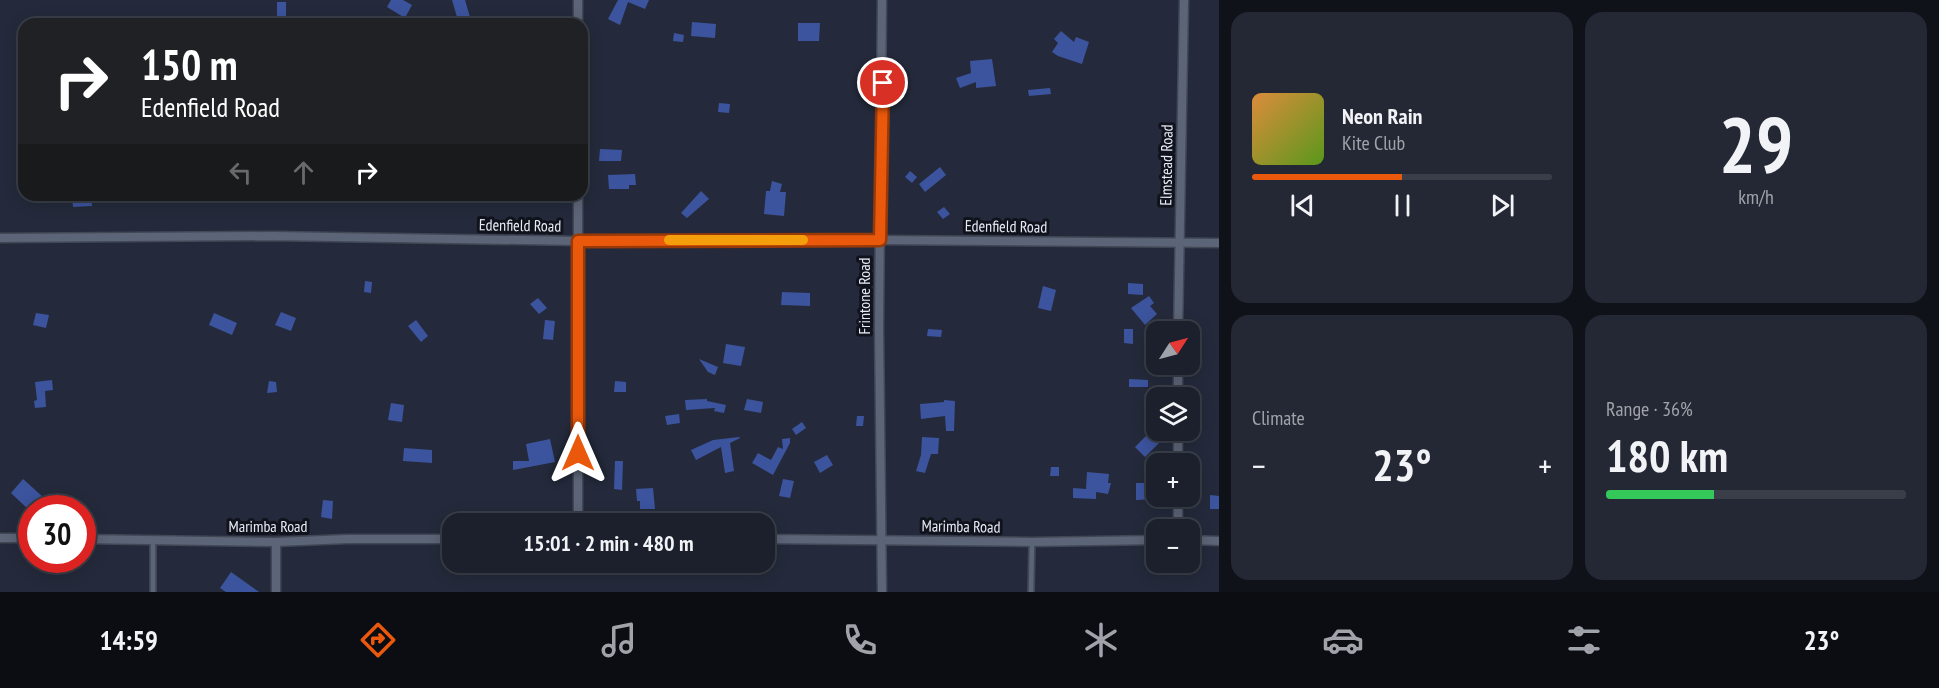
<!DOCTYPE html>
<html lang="en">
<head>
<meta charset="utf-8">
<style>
	:root { --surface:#1b202c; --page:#242834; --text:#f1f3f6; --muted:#a0a3a9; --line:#393e48; --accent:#ea580c }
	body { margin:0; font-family:"PT Sans Narrow",sans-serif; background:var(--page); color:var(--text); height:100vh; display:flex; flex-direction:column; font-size:22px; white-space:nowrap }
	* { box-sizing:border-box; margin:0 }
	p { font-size:20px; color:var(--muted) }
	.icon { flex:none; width:33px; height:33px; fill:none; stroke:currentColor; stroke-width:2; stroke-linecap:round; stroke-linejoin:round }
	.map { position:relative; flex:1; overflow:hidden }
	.drawer { display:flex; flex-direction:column; gap:12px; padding:12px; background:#0f1218; width:720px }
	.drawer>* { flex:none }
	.hud { position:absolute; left:18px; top:18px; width:570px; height:183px; border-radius:18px; box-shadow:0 3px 15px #0003,0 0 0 2px var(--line); background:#202124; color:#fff; overflow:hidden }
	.needle { width:39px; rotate:54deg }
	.tools { position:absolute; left:1146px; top:321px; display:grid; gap:12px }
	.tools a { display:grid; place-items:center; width:54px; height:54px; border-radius:12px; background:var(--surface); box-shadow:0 3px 15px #0003,0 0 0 2px var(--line); font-size:30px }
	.speed { position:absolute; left:18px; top:495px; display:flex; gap:12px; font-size:30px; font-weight:700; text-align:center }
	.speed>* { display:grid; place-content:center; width:78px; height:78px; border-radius:50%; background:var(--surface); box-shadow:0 3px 15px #0003,0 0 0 2px var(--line); line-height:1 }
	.speed .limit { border:9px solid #d22; background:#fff; color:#111 }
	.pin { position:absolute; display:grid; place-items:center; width:51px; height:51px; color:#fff; margin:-26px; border:3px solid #fff; border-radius:50%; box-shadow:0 2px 6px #0007 }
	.me { position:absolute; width:66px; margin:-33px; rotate:0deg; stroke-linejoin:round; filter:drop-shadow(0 0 4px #0008) }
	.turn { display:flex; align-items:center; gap:21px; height:126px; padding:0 24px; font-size:27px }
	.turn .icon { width:78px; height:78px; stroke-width:2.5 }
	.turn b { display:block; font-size:42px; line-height:51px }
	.lanes { display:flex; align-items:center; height:57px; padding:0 24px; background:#0003; justify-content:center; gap:30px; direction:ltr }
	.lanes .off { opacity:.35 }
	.big { font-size:45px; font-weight:700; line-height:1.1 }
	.drawer .card { flex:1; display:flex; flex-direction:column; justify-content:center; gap:9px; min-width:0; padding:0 21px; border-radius:18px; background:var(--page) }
	.drawer .dial { align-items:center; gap:0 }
	.dial b { font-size:78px; line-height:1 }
	.song { display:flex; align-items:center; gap:18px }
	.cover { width:72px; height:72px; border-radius:9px; background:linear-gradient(135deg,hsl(30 70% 55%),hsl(90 70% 35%)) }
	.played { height:6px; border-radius:3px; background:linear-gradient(90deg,var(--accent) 50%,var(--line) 50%) }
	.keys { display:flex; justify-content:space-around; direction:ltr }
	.heat { display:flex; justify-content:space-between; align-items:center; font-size:33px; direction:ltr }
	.charge { height:9px; border-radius:4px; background:linear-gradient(90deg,#34c759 36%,var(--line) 0) }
	.drawer .tiles { flex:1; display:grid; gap:12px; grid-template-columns:repeat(2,1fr) }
	.trip { position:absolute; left:442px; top:513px; width:333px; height:60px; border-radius:18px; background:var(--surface); box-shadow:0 3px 15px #0003,0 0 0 2px var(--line); font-weight:700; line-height:60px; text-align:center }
	.tabs { display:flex; height:96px; justify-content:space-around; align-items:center; background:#0b0d12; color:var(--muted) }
	.tabs .icon { width:42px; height:42px }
	.tabs .active { color:var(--accent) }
	.tabs b { font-size:27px; color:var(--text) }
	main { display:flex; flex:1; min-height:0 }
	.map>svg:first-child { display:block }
</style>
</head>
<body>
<main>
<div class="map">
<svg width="1219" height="592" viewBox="0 0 1219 592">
	<rect width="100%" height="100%" fill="#242a3b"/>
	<g fill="#3c549e">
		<path d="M391,0H403L412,5L405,18L387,7Z"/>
		<path d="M452,0H465L472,24H459Z"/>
		<path d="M618,0H649L645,9L628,2L620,25L608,19Z"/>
		<path d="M277,2H286V19L277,18Z"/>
		<path d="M692,22L716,24L715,38L691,36Z"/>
		<path d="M798,23H820L819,41H798Z"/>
		<path d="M1061,31L1074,42L1076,37L1089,42L1082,64L1058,56L1052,52L1058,43L1054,39Z"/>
		<path d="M674,33L684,35L683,42L673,41Z"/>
		<path d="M992,59L996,86L976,88V82L960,88L956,78L971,73L970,61Z"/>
		<path d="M1050,88L1051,94L1029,96L1028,90Z"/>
		<path d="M719,103L730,104L729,113L718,112Z"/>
		<path d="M600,149L622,150L621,161H599Z"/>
		<path d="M940,167L946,175L925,192L919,184Z"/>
		<path d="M910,171L917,177L912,183L905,177Z"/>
		<path d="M635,174L636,185H629V189H609L608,175Z"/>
		<path d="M772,181L782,184L780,192H786L784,216L764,214L766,191H770Z"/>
		<path d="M701,191L709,199L687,218L681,213Z"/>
		<path d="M72,195H91L92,206L73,207Z"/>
		<path d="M944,207L950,214L943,219L937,212Z"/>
		<path d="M365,281L372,282L371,293L364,292Z"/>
		<path d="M1128,283L1143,284V295L1128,294Z"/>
		<path d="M1043,286L1056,290L1051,311L1038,308Z"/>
		<path d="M782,292L810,293V306L781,305Z"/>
		<path d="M1149,296L1154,303L1150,306L1157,314L1145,325L1131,308Z"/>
		<path d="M538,298L547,308L539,314L530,304Z"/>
		<path d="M281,312L296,318L291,331L275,325Z"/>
		<path d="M36,313L49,315L46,328L33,325Z"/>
		<path d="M214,313L237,323L232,335L209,325Z"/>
		<path d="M416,320L428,336L421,342L408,326Z"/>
		<path d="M545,320L555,321L553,340L543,339Z"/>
		<path d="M928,329L942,330L941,337L927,336Z"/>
		<path d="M1124,329H1133V344L1124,343Z"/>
		<path d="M726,344L745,347L741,366L723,363Z"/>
		<path d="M699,359L718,367L715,375L708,372Z"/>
		<path d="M1129,379L1148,380V387H1129Z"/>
		<path d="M52,380L53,390L45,391L46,407L35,408L34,401L37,400L35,382Z"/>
		<path d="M269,381L276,382L277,392L267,393Z"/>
		<path d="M615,381L626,382V392H614Z"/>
		<path d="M707,399V401L726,405L724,413L714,411L715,408L686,410L685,400Z"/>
		<path d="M747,399L763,402L761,413L744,410Z"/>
		<path d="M944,400L955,401L954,431H946L945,416L921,419L920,404L944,402Z"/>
		<path d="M391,403L404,405L402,422L388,420Z"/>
		<path d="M679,414L680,423L667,425L665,416Z"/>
		<path d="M857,416H864L863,426H856Z"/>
		<path d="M802,422L806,428L796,435L792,429Z"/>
		<path d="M1150,432L1160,442L1145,457L1135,447Z"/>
		<path d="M739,437L740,438L730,443L734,471L725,473L721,447L696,460L691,450L713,440Z"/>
		<path d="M922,437L939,438L938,454H931L925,473L916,471L921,455Z"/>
		<path d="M790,438V443L773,475L752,463L758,453L771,460L778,447L783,449L782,439Z"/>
		<path d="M550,439L555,462L513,470V461H529L526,444Z"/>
		<path d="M404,448L432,450V463L403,461Z"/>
		<path d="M827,455L833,465L820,473L814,462Z"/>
		<path d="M615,461H623L622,490L614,489Z"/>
		<path d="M1051,467H1059V476H1050Z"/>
		<path d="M1087,472L1109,474L1108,483H1111L1108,494L1096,492V499L1073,498V488L1086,489Z"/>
		<path d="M23,479L43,497L30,511L11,493Z"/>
		<path d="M783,479L794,481L790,498L779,496Z"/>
		<path d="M1136,483H1156V499L1136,500Z"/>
		<path d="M653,488L655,509H640V501H637L636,489Z"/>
		<path d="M1210,495L1219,496V509H1210Z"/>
		<path d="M323,500L333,501L332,519L321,517Z"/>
		<path d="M231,572L259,592H226L220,588Z"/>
	</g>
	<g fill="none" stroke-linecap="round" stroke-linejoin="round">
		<g stroke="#414755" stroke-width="8">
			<g id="service">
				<path d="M153,592V539"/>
				<path d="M1031,592L1032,542"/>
			</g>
		</g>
		<g stroke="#414755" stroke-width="11">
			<g id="minor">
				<path d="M578,0V24"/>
				<path d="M0,238L273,236L578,241L880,240L1219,243"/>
				<path d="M1178,332L1184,0"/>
				<path d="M1178,398V364"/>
				<path d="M1178,464V430"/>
				<path d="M578,524V195"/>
				<path d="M1178,530V496"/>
				<path d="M0,538H32"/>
				<path d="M82,539L276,542L347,539H453"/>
				<path d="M765,539L1032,542L1156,540"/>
				<path d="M1190,540L1219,541"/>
				<path d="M276,592V542"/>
				<path d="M882,592L879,327L882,0"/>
			</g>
		</g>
		<use href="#service" stroke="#5c6477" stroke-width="4.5"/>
		<use href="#minor" stroke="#5c6477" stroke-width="8"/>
	</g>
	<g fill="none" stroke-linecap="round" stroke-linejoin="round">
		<g stroke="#983908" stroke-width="15">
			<path id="route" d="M578,453V241L880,240L883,83"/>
		</g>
		<use href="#route" stroke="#ea580c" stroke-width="10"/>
		<path stroke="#f59e0b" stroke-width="10" d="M669,240H803"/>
	</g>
	<g text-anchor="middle" stroke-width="6" stroke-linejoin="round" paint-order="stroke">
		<g font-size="16" fill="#e7ebf7" stroke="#10131b">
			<text transform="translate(1166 165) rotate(-89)" y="6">Elmstead Road</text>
			<text transform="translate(520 225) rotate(1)" y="6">Edenfield Road</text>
			<text transform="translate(1006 226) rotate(1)" y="6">Edenfield Road</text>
			<text transform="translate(864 296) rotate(-90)" y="6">Frintone Road</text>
			<text x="268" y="532">Marimba Road</text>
			<text transform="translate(961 526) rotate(1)" y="6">Marimba Road</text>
		</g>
	</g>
</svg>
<div class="tools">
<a><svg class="needle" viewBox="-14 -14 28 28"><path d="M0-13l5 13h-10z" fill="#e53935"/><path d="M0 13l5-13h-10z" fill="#a0a3a9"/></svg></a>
<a><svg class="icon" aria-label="layers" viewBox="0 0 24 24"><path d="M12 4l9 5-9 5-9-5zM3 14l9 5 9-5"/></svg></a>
<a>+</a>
<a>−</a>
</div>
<div class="speed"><div class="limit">30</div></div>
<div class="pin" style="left:883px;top:83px;background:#d93025"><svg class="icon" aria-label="arrive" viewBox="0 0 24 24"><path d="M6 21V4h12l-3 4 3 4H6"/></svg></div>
<svg class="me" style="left:578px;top:453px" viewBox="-20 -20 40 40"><path d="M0-17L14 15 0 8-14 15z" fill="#ea580c" stroke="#fff" stroke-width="4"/></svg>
<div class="trip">15:01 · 2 min · 480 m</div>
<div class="hud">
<div class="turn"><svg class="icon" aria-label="right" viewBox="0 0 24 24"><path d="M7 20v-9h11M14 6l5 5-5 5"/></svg><div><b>150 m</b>Edenfield Road</div></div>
<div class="lanes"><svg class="icon off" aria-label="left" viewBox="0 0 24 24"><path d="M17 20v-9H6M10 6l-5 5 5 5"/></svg><svg class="icon off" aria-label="ahead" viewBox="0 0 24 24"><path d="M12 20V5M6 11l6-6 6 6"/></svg><svg class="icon" aria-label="right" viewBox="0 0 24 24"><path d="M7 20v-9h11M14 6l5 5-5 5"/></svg></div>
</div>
</div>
<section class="drawer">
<div class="tiles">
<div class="card">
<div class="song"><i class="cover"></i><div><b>Neon Rain</b><p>Kite Club</p></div></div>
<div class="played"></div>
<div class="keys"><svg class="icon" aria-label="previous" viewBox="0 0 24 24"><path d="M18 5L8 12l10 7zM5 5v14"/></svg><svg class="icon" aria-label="pause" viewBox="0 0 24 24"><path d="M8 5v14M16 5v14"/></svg><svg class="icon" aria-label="next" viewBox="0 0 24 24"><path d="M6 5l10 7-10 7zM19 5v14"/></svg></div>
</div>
<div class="card dial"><b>29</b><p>km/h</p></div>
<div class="card"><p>Climate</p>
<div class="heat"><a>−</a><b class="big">23°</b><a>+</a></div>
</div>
<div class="card"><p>Range · 36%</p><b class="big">180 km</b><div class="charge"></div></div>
</div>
</section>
</main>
<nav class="tabs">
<b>14:59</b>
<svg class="icon active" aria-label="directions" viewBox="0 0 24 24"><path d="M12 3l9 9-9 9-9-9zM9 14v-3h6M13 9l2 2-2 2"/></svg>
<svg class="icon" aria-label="music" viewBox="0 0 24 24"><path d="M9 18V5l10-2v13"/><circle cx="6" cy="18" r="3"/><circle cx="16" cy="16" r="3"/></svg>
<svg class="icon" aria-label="phone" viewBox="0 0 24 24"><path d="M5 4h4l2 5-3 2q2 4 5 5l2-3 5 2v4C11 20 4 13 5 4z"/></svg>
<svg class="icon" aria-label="climate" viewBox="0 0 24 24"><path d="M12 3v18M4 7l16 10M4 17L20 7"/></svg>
<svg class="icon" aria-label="car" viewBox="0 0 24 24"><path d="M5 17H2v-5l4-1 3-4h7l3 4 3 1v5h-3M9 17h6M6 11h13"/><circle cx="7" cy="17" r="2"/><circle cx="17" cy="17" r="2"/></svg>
<svg class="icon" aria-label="filters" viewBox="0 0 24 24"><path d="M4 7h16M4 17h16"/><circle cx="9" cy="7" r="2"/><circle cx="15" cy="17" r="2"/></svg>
<b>23°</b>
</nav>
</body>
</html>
